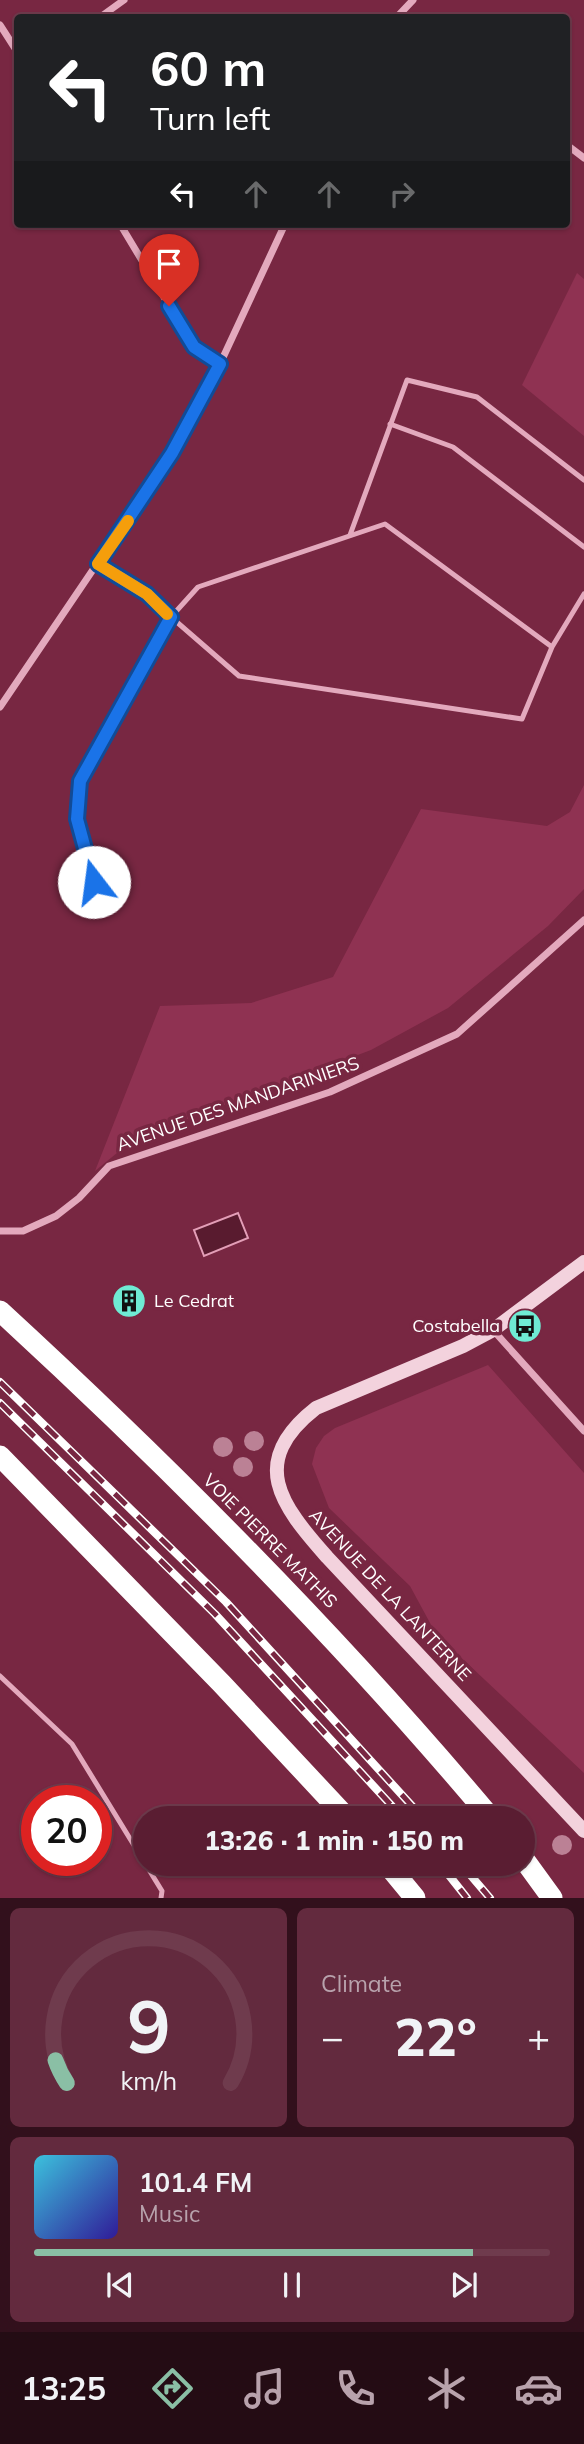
<!DOCTYPE html>
<html lang="en">
<head>
<meta charset="utf-8">
<style>
	:root { --surface:#5a1d32; --page:#632a3e; --text:#f1f3f6; --muted:#b8a2ac; --line:#6f3b4d; --accent:#8abfa5 }
	body { margin:0; font-family:Mulish,sans-serif; background:var(--page); color:var(--text); height:100vh; display:flex; flex-direction:column; font-size:26px; white-space:nowrap }
	* { box-sizing:border-box; margin:0 }
	p { font-size:23px; color:var(--muted) }
	.icon { flex:none; width:38px; height:38px; fill:none; stroke:currentColor; stroke-width:2; stroke-linecap:round; stroke-linejoin:round }
	.map { position:relative; height:1898px; overflow:hidden }
	.sheet { display:flex; flex-direction:column; gap:10px; padding:10px; background:#32101c; flex:1 }
	.sheet>* { flex:none }
	.banner { position:absolute; left:14px; top:14px; width:556px; height:214px; border-radius:7px; box-shadow:0 2px 5px #0004,0 0 0 2px var(--line); background:#202124; color:#fff; overflow:hidden }
	.speed { position:absolute; left:21px; top:1785px; display:flex; gap:14px; font-size:35px; font-weight:700; text-align:center }
	.speed>* { display:grid; place-content:center; width:91px; height:91px; border-radius:50%; background:var(--surface); box-shadow:0 2px 5px #0004,0 0 0 2px var(--line); line-height:1 }
	.speed .limit { border:10px solid #d22; background:#fff; color:#111 }
	.pin { position:absolute; display:grid; place-items:center; width:60px; height:60px; color:#fff; margin:-72px -30px; border-radius:50% 50% 50% 0; rotate:-45deg; box-shadow:0 0 7px #0007 }
	.pin .icon { rotate:45deg }
	.me { position:absolute; width:77px; margin:-38px; rotate:345deg; stroke-linejoin:round; filter:drop-shadow(0 0 5px #0008) }
	.turn { display:flex; align-items:center; gap:24px; height:147px; padding:0 21px; font-size:32px }
	.turn .icon { width:91px; height:91px; stroke-width:2.5 }
	.turn b { display:block; font-size:49px; line-height:60px }
	.lanes { display:flex; align-items:center; height:66px; padding:0 21px; background:#0003; justify-content:center; gap:35px; direction:ltr }
	.lanes .off { opacity:.35 }
	.big { font-size:52px; font-weight:800; line-height:1.1 }
	.sheet .card { flex:1; display:flex; flex-direction:column; justify-content:center; gap:10px; min-width:0; padding:0 24px; border-radius:10px; background:var(--page) }
	.sheet .dial { align-items:center; gap:0 }
	.dial svg { height:182px; overflow:visible; fill:none; stroke:var(--line); stroke-width:7; stroke-linecap:round; text-anchor:middle }
	.dial text { fill:var(--text); stroke:none }
	.song { display:flex; align-items:center; gap:21px }
	.cover { width:84px; height:84px; border-radius:10px; background:linear-gradient(135deg,hsl(190 70% 55%),hsl(250 70% 35%)) }
	.played { height:7px; border-radius:4px; background:linear-gradient(90deg,var(--accent) 85%,var(--line) 85%) }
	.keys { display:flex; justify-content:space-around; direction:ltr }
	.heat { display:flex; justify-content:space-between; align-items:center; font-size:38px; direction:ltr }
	.sheet .tiles { flex:1; display:grid; gap:10px; grid-template-columns:1fr 1fr }
	.card:last-child { grid-column:span 2 }
	.trip { position:absolute; left:133px; top:1806px; width:402px; height:70px; border-radius:35px; background:var(--surface); box-shadow:0 2px 5px #0004,0 0 0 2px var(--line); font-weight:800; line-height:70px; text-align:center }
	.menu { display:flex; height:112px; justify-content:space-around; align-items:center; background:#240c14; color:var(--muted) }
	.menu .icon { width:49px; height:49px }
	.menu .current { color:var(--accent) }
	.menu b { font-size:32px; color:var(--text) }
	.map>svg:first-child { display:block }
</style>
</head>
<body>
<div class="map">
<svg width="584" height="1898" viewBox="0 0 584 1898">
	<rect width="100%" height="100%" fill="#782742"/>
	<g fill="#8f3252">
		<path d="M577,273L584,279V436L522,385Z"/>
		<path d="M584,785V889L548,926L448,1008L371,1050L134,1139L95,1171L160,1006L251,1003L333,977L421,809L547,826L570,812Z"/>
		<path d="M488,1365L584,1473V1773L436,1634L410,1586L329,1508L312,1464L316,1448L324,1436L335,1428Z"/>
	</g>
	<path fill="#591b2f" stroke="#e39eb7" stroke-width="2" d="M238,1213L248,1238L204,1256L194,1230Z"/>
	<g fill="none" stroke-linecap="round" stroke-linejoin="round">
		<g stroke="#e3a9bd" stroke-width="5">
			<path d="M390,424L453,447L584,547"/>
			<path d="M350,535L407,380L477,397L584,480"/>
			<path d="M552,647L522,719L239,676L171,617L198,587L385,524L552,647L584,594"/>
			<path d="M94,882L77,819L80,781L171,617L147,594L98,564"/>
			<path d="M0,1676L72,1744L162,1891L161,1898"/>
		</g>
		<g stroke="#e3a9bd" stroke-width="7">
			<path d="M99,18L124,0"/>
			<path d="M396,18L413,0"/>
			<path d="M0,25L18,53"/>
			<path d="M567,145L584,158"/>
			<path d="M120,224L194,347L220,364"/>
			<path d="M0,707L172,453L220,364L285,224"/>
			<path d="M0,1231H23L56,1216L79,1198L109,1166L330,1092L457,1034L584,920"/>
			<path d="M493,1330L584,1431"/>
		</g>
		<path stroke="#f3d2dd" stroke-width="14" d="M584,1262L493,1330L463,1346L316,1408C247,1462 281,1505 327,1557L584,1831"/>
		<g stroke="#fff" stroke-width="21">
			<path d="M0,1311C174,1471 339,1637 491,1818"/>
			<path d="M0,1456L222,1684L347,1818"/>
			<path d="M523,1858L552,1898"/>
			<path d="M387,1864L415,1898"/>
		</g>
		<g stroke="#fff" stroke-width="8">
			<g id="rail">
				<path d="M0,1382L226,1602L423,1818"/>
				<path d="M0,1403L215,1614L403,1818"/>
				<path d="M440,1864L467,1898"/>
				<path d="M461,1864L490,1898"/>
			</g>
		</g>
		<use href="#rail" stroke="#782742" stroke-width="5" stroke-dasharray="16" stroke-linecap="butt"/>
	</g>
	<g fill="#bb8195">
		<circle cx="254" cy="1441" r="10"/>
		<circle cx="223" cy="1447" r="10"/>
		<circle cx="243" cy="1467" r="10"/>
		<circle cx="562" cy="1845" r="10"/>
	</g>
	<g fill="none" stroke-linecap="round" stroke-linejoin="round">
		<g stroke="#114b97" stroke-width="18">
			<path id="route" d="M94,882L77,819L80,781L171,617L147,594L98,564L172,453L220,364L194,347L169,306"/>
		</g>
		<use href="#route" stroke="#1a73e8" stroke-width="12"/>
		<path stroke="#f59e0b" stroke-width="12" d="M128,521L98,564L147,594L167,614"/>
	</g>
	<defs>
		<g id="building-disc" transform="scale(1.75)"><circle r="9.5" fill="#6febd4" stroke="#782742"/><path d="M-4-6H4V6H1V3H-1V6H-4ZM-2.5-4.3h1.7v1.8h-1.7ZM.8-4.3h1.7v1.8H.8ZM-2.5-1h1.7V.8h-1.7ZM.8-1h1.7V.8H.8Z" fill="#111"/></g>
		<g id="bus-disc" transform="scale(1.75)"><circle r="9.5" fill="#6febd4" stroke="#782742"/><path d="M-5-6H5V4H4V6H2V4H-2V6H-4V4H-5ZM-3.5-4V0h7V-4ZM-3.5 1.2v1.5H-2V1.2ZM2 1.2v1.5H3.5V1.2Z" fill="#111"/></g>
	</defs>
	<g fill-rule="evenodd">
		<use href="#building-disc" x="129" y="1301"/>
		<use href="#bus-disc" x="525" y="1326"/>
	</g>
	<g text-anchor="middle" stroke-width="7" stroke-linejoin="round" paint-order="stroke">
		<g font-size="18" fill="#fff" stroke="#782742">
			<text transform="translate(238 1104) rotate(-19)" y="6">AVENUE DES MANDARINIERS</text>
			<text transform="translate(270 1541) rotate(45)" y="6">VOIE PIERRE MATHIS</text>
			<text transform="translate(390 1595) rotate(47)" y="6">AVENUE DE LA LANTERNE</text>
		</g>
		<g font-size="18" fill="#fff" stroke="#782742" text-anchor="start">
			<text x="154" y="1307">Le Cedrat</text>
			<text x="500" y="1332" text-anchor="end">Costabella</text>
		</g>
	</g>
</svg>
<div class="speed"><div class="limit">20</div></div>
<div class="pin" style="left:169px;top:306px;background:#d93025"><svg class="icon" aria-label="arrive" viewBox="0 0 24 24"><path d="M6 21V4h12l-3 4 3 4H6"/></svg></div>
<svg class="me" style="left:94px;top:882px" viewBox="-20 -20 40 40"><circle r="19" fill="#fff"/><path d="M0-13L10 11 0 6-10 11z" fill="#1a73e8"/></svg>
<div class="trip">13:26 · 1 min · 150 m</div>
<div class="banner">
<div class="turn"><svg class="icon" aria-label="left" viewBox="0 0 24 24"><path d="M17 20v-9H6M10 6l-5 5 5 5"/></svg><div><b>60 m</b>Turn left</div></div>
<div class="lanes"><svg class="icon" aria-label="left" viewBox="0 0 24 24"><path d="M17 20v-9H6M10 6l-5 5 5 5"/></svg><svg class="icon off" aria-label="ahead" viewBox="0 0 24 24"><path d="M12 20V5M6 11l6-6 6 6"/></svg><svg class="icon off" aria-label="ahead" viewBox="0 0 24 24"><path d="M12 20V5M6 11l6-6 6 6"/></svg><svg class="icon off" aria-label="right" viewBox="0 0 24 24"><path d="M7 20v-9h11M14 6l5 5-5 5"/></svg></div>
</div>
</div>
<section class="sheet">
<div class="tiles">
<div class="card dial"><svg viewBox="0 0 100 80">
<path d="M14 69A42 42 0 1 1 86 69"/>
<path d="M14 69A42 42 0 0 1 9 59" stroke="#8abfa5"/>
<text x="50" y="56" font-size="32" font-weight="700">9</text>
<text x="50" y="72" font-size="11">km/h</text>
</svg></div>
<div class="card"><p>Climate</p>
<div class="heat"><a>−</a><b class="big">22°</b><a>+</a></div>
</div>
<div class="card">
<div class="song"><i class="cover"></i><div><b>101.4 FM</b><p>Music</p></div></div>
<div class="played"></div>
<div class="keys"><svg class="icon" aria-label="previous" viewBox="0 0 24 24"><path d="M18 5L8 12l10 7zM5 5v14"/></svg><svg class="icon" aria-label="pause" viewBox="0 0 24 24"><path d="M8 5v14M16 5v14"/></svg><svg class="icon" aria-label="next" viewBox="0 0 24 24"><path d="M6 5l10 7-10 7zM19 5v14"/></svg></div>
</div>
</div>
</section>
<nav class="menu">
<b>13:25</b>
<svg class="icon current" aria-label="directions" viewBox="0 0 24 24"><path d="M12 3l9 9-9 9-9-9zM9 14v-3h6M13 9l2 2-2 2"/></svg>
<svg class="icon" aria-label="music" viewBox="0 0 24 24"><path d="M9 18V5l10-2v13"/><circle cx="6" cy="18" r="3"/><circle cx="16" cy="16" r="3"/></svg>
<svg class="icon" aria-label="phone" viewBox="0 0 24 24"><path d="M5 4h4l2 5-3 2q2 4 5 5l2-3 5 2v4C11 20 4 13 5 4z"/></svg>
<svg class="icon" aria-label="climate" viewBox="0 0 24 24"><path d="M12 3v18M4 7l16 10M4 17L20 7"/></svg>
<svg class="icon" aria-label="car" viewBox="0 0 24 24"><path d="M5 17H2v-5l4-1 3-4h7l3 4 3 1v5h-3M9 17h6M6 11h13"/><circle cx="7" cy="17" r="2"/><circle cx="17" cy="17" r="2"/></svg>
</nav>
</body>
</html>
